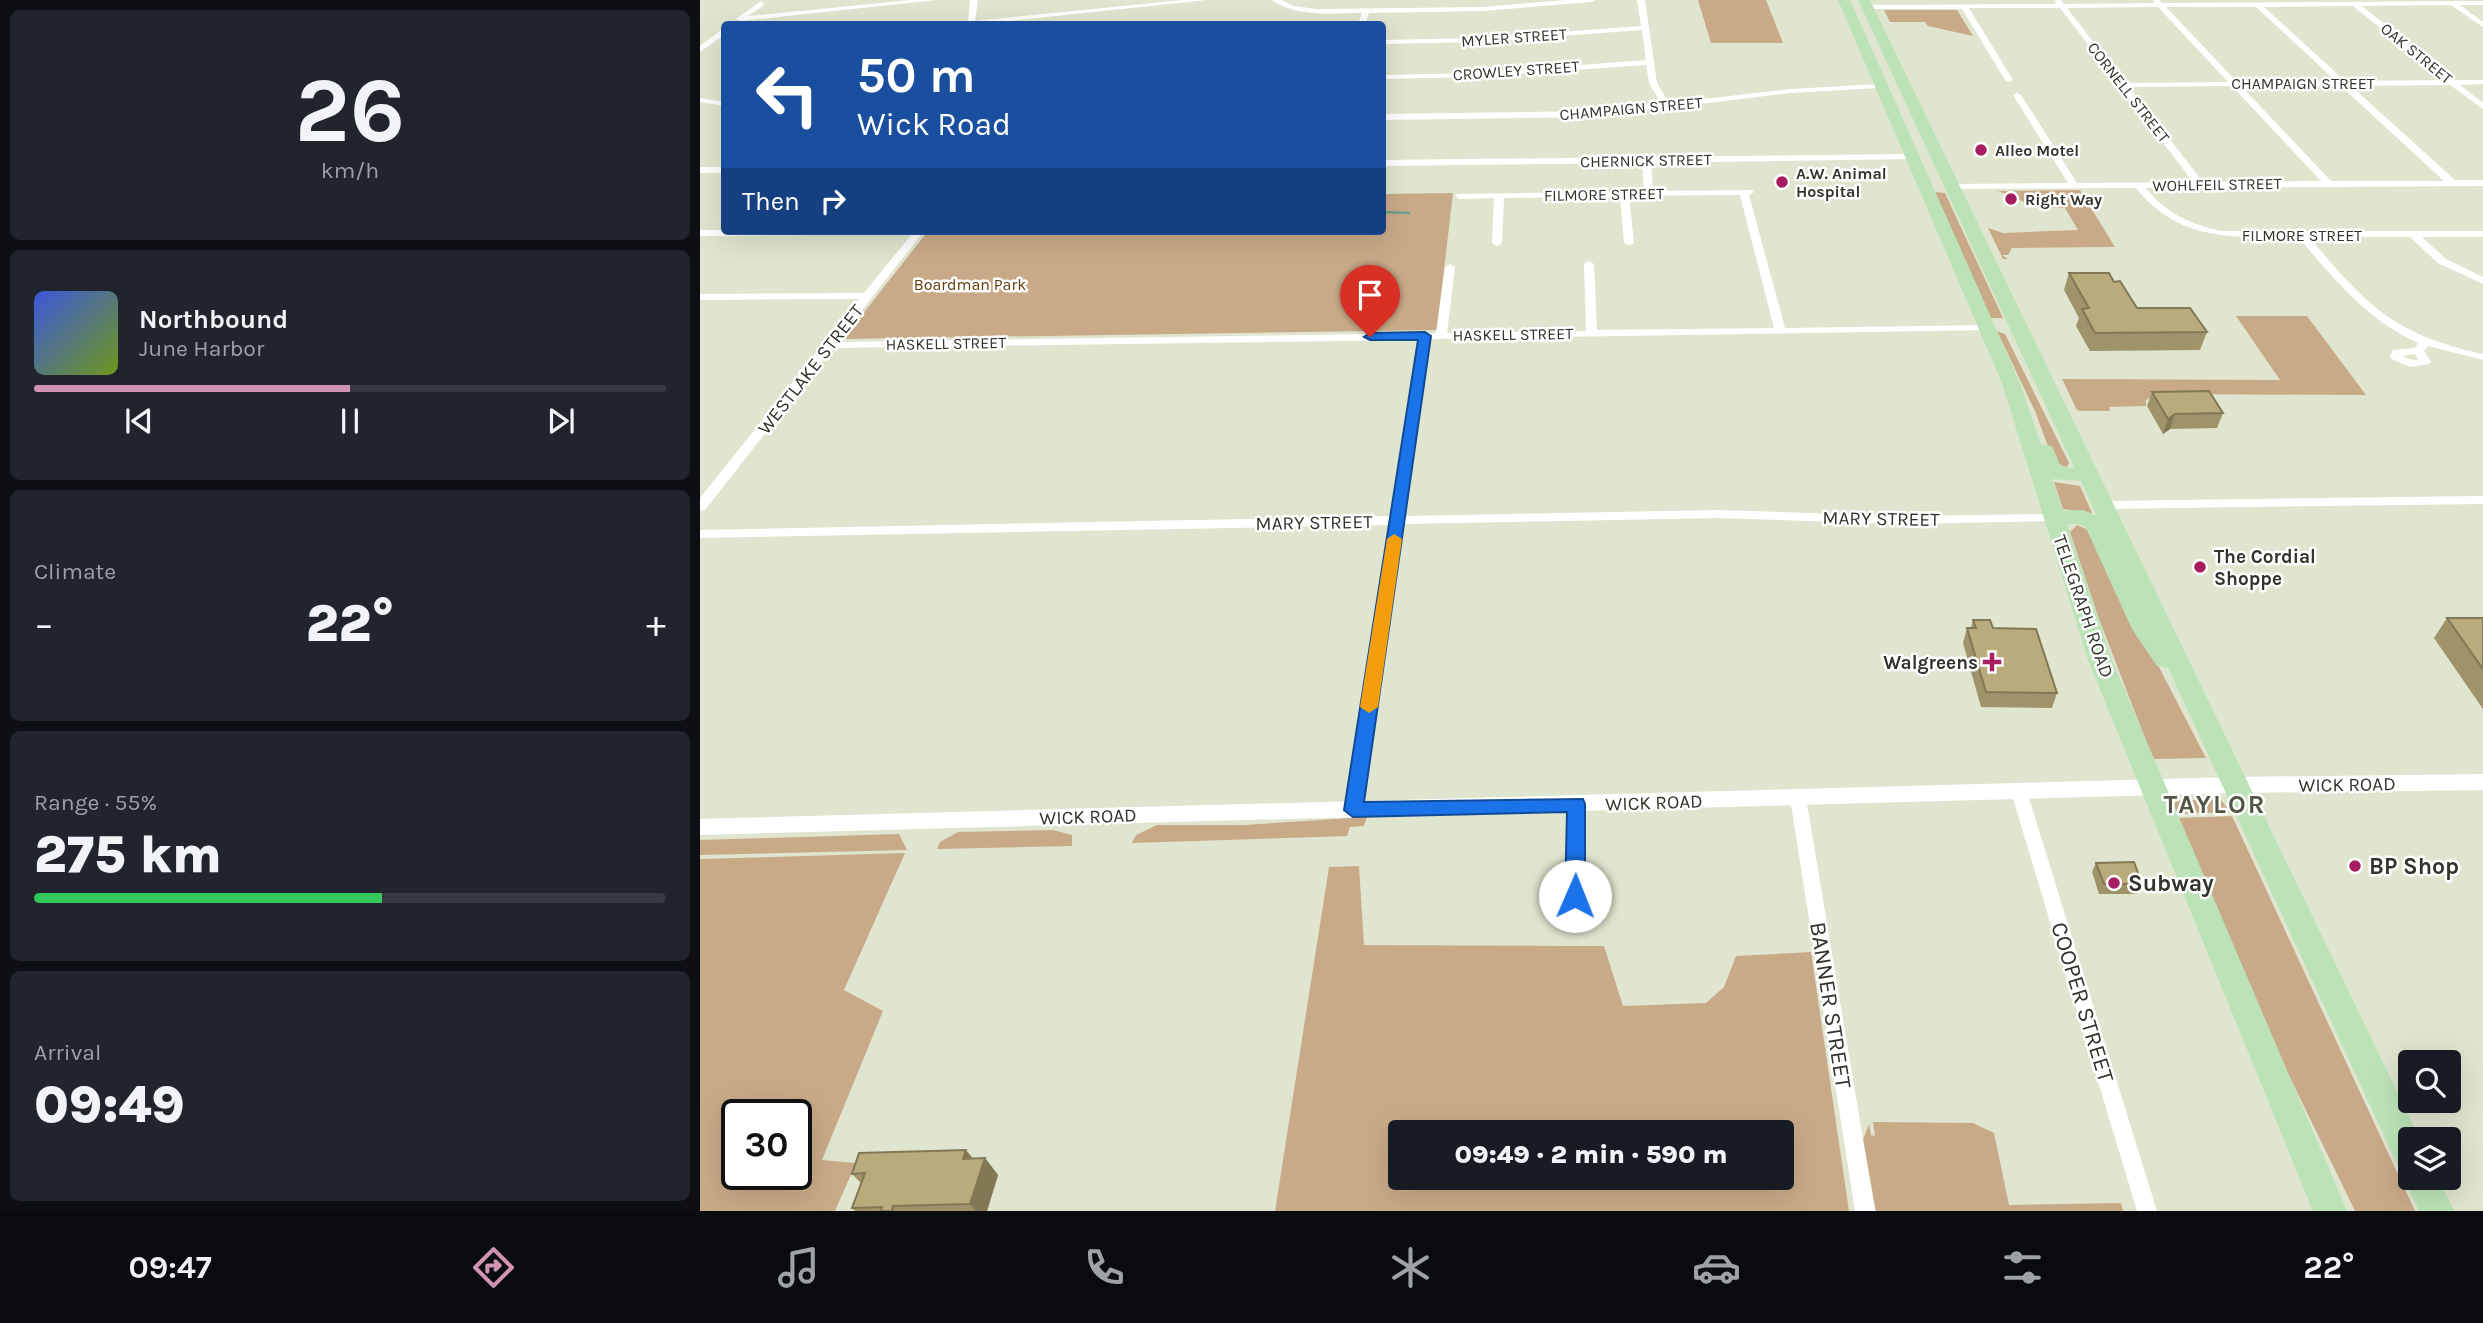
<!DOCTYPE html>
<html lang="en">
<head>
<meta charset="utf-8">
<style>
	:root { --surface:#171b24; --page:#20242c; --text:#f1f3f6; --muted:#9ea1a6; --line:#363941; --accent:#d093b2 }
	body { margin:0; font-family:Karla,sans-serif; background:var(--page); color:var(--text); height:100vh; display:flex; flex-direction:column; font-size:26px; white-space:nowrap }
	* { box-sizing:border-box; margin:0 }
	p { font-size:23px; color:var(--muted) }
	.icon { flex:none; width:38px; height:38px; fill:none; stroke:currentColor; stroke-width:2; stroke-linecap:round; stroke-linejoin:round }
	.map { position:relative; flex:1; overflow:hidden }
	.drawer { display:flex; flex-direction:column; gap:10px; padding:10px; background:#0d0f14; width:700px }
	.drawer>* { flex:none }
	.top-card { position:absolute; left:21px; top:21px; width:665px; height:214px; border-radius:7px; box-shadow:0 7px 28px #0002; background:#1a4fa0; color:#fff; overflow:hidden }
	.buttons { position:absolute; left:1698px; top:1050px; display:grid; gap:14px }
	.buttons a { display:grid; place-items:center; width:63px; height:63px; border-radius:7px; background:var(--surface); box-shadow:0 7px 28px #0002; font-size:35px }
	.speed { position:absolute; left:21px; top:1099px; display:flex; gap:14px; font-size:35px; font-weight:700; text-align:center }
	.speed>* { display:grid; place-content:center; width:91px; height:91px; border-radius:50%; background:var(--surface); box-shadow:0 7px 28px #0002; line-height:1 }
	.speed .limit { border:4px solid #111; border-radius:10px; background:#fff; color:#111 }
	.pin { position:absolute; display:grid; place-items:center; width:60px; height:60px; color:#fff; margin:-72px -30px; border-radius:50% 50% 50% 0; rotate:-45deg; box-shadow:0 0 7px #0007 }
	.pin .icon { rotate:45deg }
	.me { position:absolute; width:77px; margin:-38px; rotate:1deg; stroke-linejoin:round; filter:drop-shadow(0 0 5px #0008) }
	.turn { display:flex; align-items:center; gap:24px; height:147px; padding:0 21px; font-size:32px }
	.turn .icon { width:91px; height:91px; stroke-width:2.5 }
	.turn b { display:block; font-size:49px; line-height:60px }
	.then { display:flex; align-items:center; height:66px; padding:0 21px; background:#0003; gap:14px; font-size:26px }
	.big { font-size:52px; font-weight:800; line-height:1.1 }
	.drawer .tile { flex:1; display:flex; flex-direction:column; justify-content:center; gap:10px; min-width:0; padding:0 24px; border-radius:10px; background:var(--page) }
	.drawer .dial { align-items:center; gap:0 }
	.dial b { font-size:91px; line-height:1 }
	.song { display:flex; align-items:center; gap:21px }
	.cover { width:84px; height:84px; border-radius:10px; background:linear-gradient(135deg,hsl(230 70% 55%),hsl(80 70% 35%)) }
	.played { height:7px; border-radius:4px; background:linear-gradient(90deg,var(--accent) 50%,var(--line) 50%) }
	.keys { display:flex; justify-content:space-around; direction:ltr }
	.heat { display:flex; justify-content:space-between; align-items:center; font-size:38px; direction:ltr }
	.charge { height:10px; border-radius:5px; background:linear-gradient(90deg,#34c759 55%,var(--line) 0) }
	.trip { position:absolute; left:688px; top:1120px; width:406px; height:70px; border-radius:7px; background:var(--surface); box-shadow:0 7px 28px #0002; font-weight:800; line-height:70px; text-align:center }
	.dock { display:flex; height:112px; justify-content:space-around; align-items:center; background:#090b0e; color:var(--muted) }
	.dock .icon { width:49px; height:49px }
	.dock .active { color:var(--accent) }
	.dock b { font-size:32px; color:var(--text) }
	main { display:flex; flex:1; min-height:0 }
	.map>svg:first-child { display:block }
</style>
</head>
<body>
<main>
<section class="drawer">
<div class="tile dial"><b>26</b><p>km/h</p></div>
<div class="tile">
<div class="song"><i class="cover"></i><div><b>Northbound</b><p>June Harbor</p></div></div>
<div class="played"></div>
<div class="keys"><svg class="icon" aria-label="previous" viewBox="0 0 24 24"><path d="M18 5L8 12l10 7zM5 5v14"/></svg><svg class="icon" aria-label="pause" viewBox="0 0 24 24"><path d="M8 5v14M16 5v14"/></svg><svg class="icon" aria-label="next" viewBox="0 0 24 24"><path d="M6 5l10 7-10 7zM19 5v14"/></svg></div>
</div>
<div class="tile"><p>Climate</p>
<div class="heat"><a>−</a><b class="big">22°</b><a>+</a></div>
</div>
<div class="tile"><p>Range · 55%</p><b class="big">275 km</b><div class="charge"></div></div>
<div class="tile"><p>Arrival</p><b class="big">09:49</b></div>
</section>
<div class="map">
<svg width="1783" height="1211" viewBox="0 0 1783 1211">
	<rect width="100%" height="100%" fill="#e0e5cf"/>
	<g fill="#c9aa88" fill-rule="evenodd">
		<path d="M998,0H1066L1083,43H1011Z"/>
		<path d="M1184,10H1257L1273,36L1228,26L1225,22H1190Z"/>
		<path d="M1380,190L1415,247L1312,248L1308,255H1302L1308,259H1303L1288,228L1303,233L1378,230L1365,208H1339L1298,191Z"/>
		<path d="M1235,192L1245,193L1303,318H1291Z"/>
		<path d="M753,193L737,330L143,339L228,231H682L683,194Z"/>
		<path d="M1536,316H1607L1666,395L1458,394L1446,400V406L1409,407L1410,411H1380L1377,410L1362,379L1580,380Z"/>
		<path d="M1297,331L1305,334L1369,463L1366,468L1353,460L1335,411Z"/>
		<path d="M1354,482L1380,486L1392,513L1363,509Z"/>
		<path d="M1377,525L1388,530L1506,758L1453,759L1399,619L1370,532Z"/>
		<path d="M1478,800H1521L1530,812L1476,814L1473,804Z"/>
		<path d="M1532,816L1715,1211H1655L1581,1059L1478,818Z"/>
		<path d="M667,817L664,826L650,827L647,836L432,843L436,835L457,825H544Z"/>
		<path d="M353,830L372,835V846L237,849L240,842L258,832Z"/>
		<path d="M199,834L207,850L0,855V840Z"/>
		<path d="M205,853L144,990L183,1011L122,1160L156,1163L135,1211H0V859ZM37,1115H96V1174H37Z"/>
		<path d="M659,866L664,945L904,946L923,1006L1006,1003L1024,987L1036,956L1111,952L1149,1211H575L629,867ZM700,1132H1082V1178H700Z"/>
		<path d="M1173,1122L1273,1123L1294,1133L1309,1205L1421,1203L1423,1211H1176L1163,1140L1169,1124L1171,1135L1175,1136Z"/>
	</g>
	<g fill="none" stroke-linecap="round" stroke-linejoin="round">
		<path stroke="#6ba28b" stroke-width="2.5" d="M682,212L709,213"/>
		<g fill="#fff" fill-rule="evenodd">
			<path d="M211,0H236L41,21L36,19L61,1L64,5L48,16Z"/>
			<path d="M270,0H278L275,21L482,0H507L282,24H262L268,22Z"/>
			<path d="M572,0H582L594,6L617,9L783,7L865,0H895L891,2L783,11L669,13L665,24H658L662,13C632,13 598,18 572,0Z"/>
			<path d="M937,0H945L957,83L969,103L1091,89L1179,84L1183,86L1179,88L1091,93L891,117L682,120V114L891,111L961,103L949,83L946,65L776,77L682,79V75L776,73L946,60L942,30L779,42L682,44V40L779,38L941,26Z"/>
			<path d="M1355,0H1361L1364,4L1454,3L1453,0H1459L1462,3L1783,1V5H1760L1783,22V27L1751,5L1662,6L1754,80H1783V84L1760,85L1783,103V109L1750,85L1651,86L1755,180H1783V186L1446,188C1465,213 1492,225 1522,231H1783V237H1722L1746,259L1783,277V284L1738,263L1710,237H1609C1667,305 1692,334 1783,354V360L1728,346L1724,351L1731,362L1729,364L1710,367L1692,359L1690,357L1693,350L1715,348L1718,343C1666,319 1635,280 1598,237C1535,237 1480,243 1436,188L1248,189L1246,187L1251,184L1368,183L1313,95L1317,93L1321,95L1377,183L1493,182L1360,8H1269L1313,80L1309,82L1305,80L1262,9H1167L1163,7L1167,5L1356,4ZM1653,6L1745,80L1645,81L1564,7ZM1458,7L1528,82L1425,83L1367,8ZM1466,7H1556L1636,81L1537,82ZM1532,86L1621,181L1503,182L1429,87ZM1541,86H1641L1744,181H1631ZM1715,354L1718,360H1712L1702,356Z"/>
			<path d="M21,30H24V35L0,52V46Z"/>
			<path d="M0,98L24,102V106L0,102Z"/>
			<path d="M1210,154L1213,155V159L951,163L953,191L1052,190L1054,192L1049,195L1085,328L1287,325L1291,326V330L730,339L704,516L1018,510L1198,516L1354,514L1359,515L1360,518L1359,521L1198,524L1018,518L703,524L661,810L659,815L653,817L647,815L645,810L690,525L0,538V530L691,516L719,340L132,348L5,510L0,511V498L159,299L0,300V294L164,293L212,234L0,236V230L224,231L137,342L736,333L745,267L750,264L755,267L747,333L886,331L884,264L889,261L894,264L897,330L1074,328L1040,195L929,196L934,243L929,246L924,243L920,197L804,198L802,243L797,246L792,243L794,198L760,199L755,196L757,194L944,191L942,163L682,166V160Z"/>
			<rect x="0" y="167" width="24" height="6"/>
			<path d="M1783,496V504L1403,509L1397,505L1403,501Z"/>
			<path d="M1319,786L1325,787L1327,792L1457,1211H1437L1311,792L1313,787Z"/>
			<path d="M1098,791L1104,793L1106,798L1175,1211H1155L1090,798L1092,793Z"/>
			<path d="M876,797L882,799L884,804V896L881,901L875,903L869,901L866,896L868,804L870,799Z"/>
		</g>
		<path fill="#fff" fill-rule="evenodd" d="M1783,774V790L1536,793L0,835V819L1536,777Z"/>
		<path fill="#bce3b8" fill-rule="evenodd" d="M1138,0H1150L1320,383L1341,445L1352,446L1360,465L1375,469L1158,0H1170L1720,1139H1710V1178H1739L1754,1211H1719L1704,1178L1708,1170L1698,1166L1468,668L1457,666L1432,629L1386,528L1379,524H1367L1412,660L1647,1211H1613L1388,660L1302,383ZM1352,479L1381,481L1397,516L1383,510L1363,511Z"/>
	</g>
	<g fill="#9f936a">
		<path d="M1369,273L1414,282L1437,308L1507,332L1500,350L1390,351L1376,326L1379,318L1364,290Z"/>
		<path d="M1452,392L1523,413L1517,428L1470,429L1463,434L1447,406Z"/>
		<path d="M1747,618H1783V709L1734,638Z"/>
		<path d="M1273,620L1293,628L1357,693L1352,708L1281,707L1263,643L1267,628H1271Z"/>
		<path d="M1396,863L1442,884L1437,894H1399L1392,872Z"/>
		<path d="M285,1158L298,1175L287,1211H155L152,1208L161,1183L152,1174Z"/>
	</g>
	<g fill="#827856">
		<path d="M1475,414L1470,429L1463,434L1468,419Z"/>
		<path d="M266,1150L280,1167L263,1159Z"/>
		<path d="M285,1158L298,1175L287,1211H276L270,1204Z"/>
	</g>
	<g fill="#b9ab7b" stroke="#827856" stroke-width="2">
		<path d="M1369,273H1409L1414,282L1420,281L1437,308H1490L1507,332L1395,333L1382,309L1389,308Z"/>
		<path d="M1509,391L1523,413L1475,414L1468,419L1452,392Z"/>
		<path d="M1747,618H1783V669Z"/>
		<path d="M1273,620H1290L1293,628L1336,629L1357,693L1286,692L1267,628H1276Z"/>
		<path d="M1434,862L1442,884H1404L1396,863Z"/>
		<path d="M266,1150L263,1159L285,1158L270,1204L193,1206L192,1211H181L182,1207L152,1208L165,1173L152,1174L159,1153Z"/>
	</g>
	<path fill="#1a73e8" stroke="#114b97" stroke-width="2" d="M725,332L731,336L664,802L883,799L885,804V896L882,902L875,905L868,902L865,896L867,812L653,817L644,810L718,340H670L664,337L670,333Z"/>
	<path fill="#f59e0b" d="M694,534L702,539L678,707L669,713L660,707L687,539Z"/>
	<g fill="#a81d60" stroke="#fff" stroke-width="2.5">
		<circle cx="1281" cy="150" r="7"/>
		<circle cx="1082" cy="182" r="7"/>
		<circle cx="1311" cy="199" r="7"/>
		<circle cx="1500" cy="567" r="7"/>
		<path d="M1288.5 651.5h7v7h7v7h-7v7h-7v-7h-7v-7h7z"/>
		<circle cx="1655" cy="866" r="7"/>
		<circle cx="1414" cy="883" r="7"/>
	</g>
	<g text-anchor="middle" stroke-width="5" stroke-linejoin="round" paint-order="stroke">
		<g font-size="16" fill="#32342b" stroke="#fff">
			<text transform="translate(814 37) rotate(-4)" y="6">MYLER STREET</text>
			<text transform="translate(1717 53) rotate(39)" y="6">OAK STREET</text>
			<text transform="translate(816 70) rotate(-4)" y="6">CROWLEY STREET</text>
			<text x="1603" y="89">CHAMPAIGN STREET</text>
			<text transform="translate(1429 92) rotate(52)" y="6">CORNELL STREET</text>
			<text transform="translate(931 108) rotate(-5)" y="6">CHAMPAIGN STREET</text>
			<text transform="translate(946 160) rotate(-1)" y="6">CHERNICK STREET</text>
			<text transform="translate(1517 184) rotate(-1)" y="6">WOHLFEIL STREET</text>
			<text transform="translate(904 194) rotate(-1)" y="6">FILMORE STREET</text>
			<text x="1602" y="241">FILMORE STREET</text>
			<text transform="translate(813 334) rotate(-1)" y="6">HASKELL STREET</text>
			<text transform="translate(246 343) rotate(-1)" y="6">HASKELL STREET</text>
		</g>
		<g font-size="16" font-weight="bold" fill="#32342b" stroke="#fff" text-anchor="start">
			<text x="1295" y="156">Alleo Motel</text>
			<text x="1096" y="179">A.W. Animal<tspan x="1096" dy="18">Hospital</tspan></text>
			<text x="1325" y="205">Right Way</text>
		</g>
		<g font-size="16" fill="#5e3b09" stroke="#fff">
			<text x="270" y="290">Boardman Park</text>
		</g>
		<g font-size="19" fill="#32342b" stroke="#fff">
			<text transform="translate(110 369) rotate(-52)" y="7">WESTLAKE STREET</text>
			<text transform="translate(1181 518) rotate(1)" y="7">MARY STREET</text>
			<text transform="translate(614 522) rotate(-1)" y="7">MARY STREET</text>
			<text transform="translate(1384 606) rotate(71)" y="7">TELEGRAPH ROAD</text>
			<text transform="translate(1647 784) rotate(-1)" y="7">WICK ROAD</text>
			<text transform="translate(954 802) rotate(-2)" y="7">WICK ROAD</text>
			<text transform="translate(388 816) rotate(-2)" y="7">WICK ROAD</text>
		</g>
		<g font-size="19" font-weight="bold" fill="#32342b" stroke="#fff" text-anchor="start">
			<text x="1514" y="563">The Cordial<tspan x="1514" dy="22">Shoppe</tspan></text>
			<text x="1278" y="669" text-anchor="end">Walgreens</text>
		</g>
		<g font-size="23" font-weight="bold" fill="#32342b" stroke="#fff" text-anchor="start">
			<text x="1669" y="874">BP Shop</text>
			<text x="1428" y="891">Subway</text>
		</g>
		<g font-size="23" fill="#32342b" stroke="#fff">
			<text transform="translate(1383 1002) rotate(73)" y="8">COOPER STREET</text>
			<text transform="translate(1131 1005) rotate(81)" y="8">BANNER STREET</text>
		</g>
		<g font-size="26" font-weight="bold" letter-spacing="2" fill="#525744" stroke="#fff">
			<text x="1515" y="813">TAYLOR</text>
		</g>
	</g>
</svg>
<div class="buttons">
<a><svg class="icon" aria-label="search" viewBox="0 0 24 24"><circle cx="10" cy="10" r="6"/><path d="M15 15l6 6"/></svg></a>
<a><svg class="icon" aria-label="layers" viewBox="0 0 24 24"><path d="M12 4l9 5-9 5-9-5zM3 14l9 5 9-5"/></svg></a>
</div>
<div class="speed"><div class="limit">30</div></div>
<div class="pin" style="left:670px;top:337px;background:#d93025"><svg class="icon" aria-label="arrive" viewBox="0 0 24 24"><path d="M6 21V4h12l-3 4 3 4H6"/></svg></div>
<svg class="me" style="left:875px;top:896px" viewBox="-20 -20 40 40"><circle r="19" fill="#fff"/><path d="M0-13L10 11 0 6-10 11z" fill="#1a73e8"/></svg>
<div class="trip">09:49 · 2 min · 590 m</div>
<div class="top-card">
<div class="turn"><svg class="icon" aria-label="left" viewBox="0 0 24 24"><path d="M17 20v-9H6M10 6l-5 5 5 5"/></svg><div><b>50 m</b>Wick Road</div></div>
<div class="then">Then<svg class="icon" aria-label="right" viewBox="0 0 24 24"><path d="M7 20v-9h11M14 6l5 5-5 5"/></svg></div>
</div>
</div>
</main>
<nav class="dock">
<b>09:47</b>
<svg class="icon active" aria-label="directions" viewBox="0 0 24 24"><path d="M12 3l9 9-9 9-9-9zM9 14v-3h6M13 9l2 2-2 2"/></svg>
<svg class="icon" aria-label="music" viewBox="0 0 24 24"><path d="M9 18V5l10-2v13"/><circle cx="6" cy="18" r="3"/><circle cx="16" cy="16" r="3"/></svg>
<svg class="icon" aria-label="phone" viewBox="0 0 24 24"><path d="M5 4h4l2 5-3 2q2 4 5 5l2-3 5 2v4C11 20 4 13 5 4z"/></svg>
<svg class="icon" aria-label="climate" viewBox="0 0 24 24"><path d="M12 3v18M4 7l16 10M4 17L20 7"/></svg>
<svg class="icon" aria-label="car" viewBox="0 0 24 24"><path d="M5 17H2v-5l4-1 3-4h7l3 4 3 1v5h-3M9 17h6M6 11h13"/><circle cx="7" cy="17" r="2"/><circle cx="17" cy="17" r="2"/></svg>
<svg class="icon" aria-label="filters" viewBox="0 0 24 24"><path d="M4 7h16M4 17h16"/><circle cx="9" cy="7" r="2"/><circle cx="15" cy="17" r="2"/></svg>
<b>22°</b>
</nav>
</body>
</html>
